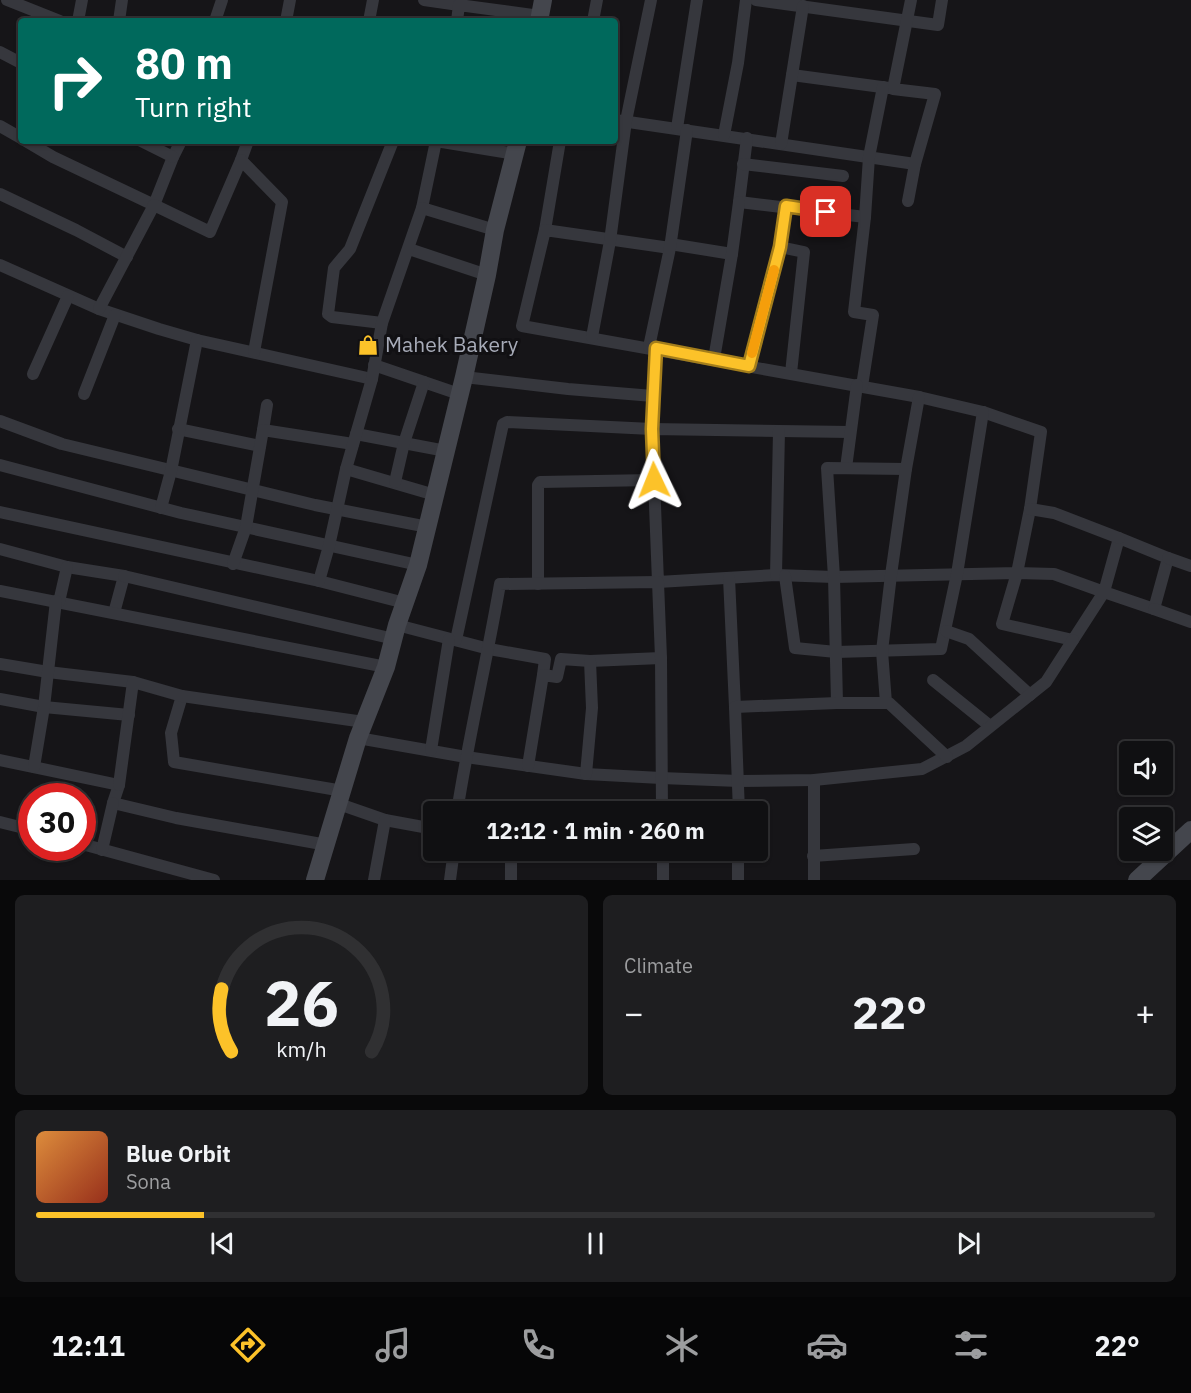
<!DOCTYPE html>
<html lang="en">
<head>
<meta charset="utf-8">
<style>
	:root { --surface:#101012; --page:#1e1e20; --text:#f1f3f6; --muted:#9c9d9f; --line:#303032; --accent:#fcc229 }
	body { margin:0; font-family:"IBM Plex Sans",sans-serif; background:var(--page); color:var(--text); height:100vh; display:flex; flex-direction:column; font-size:22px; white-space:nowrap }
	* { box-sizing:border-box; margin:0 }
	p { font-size:20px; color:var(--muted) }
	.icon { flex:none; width:33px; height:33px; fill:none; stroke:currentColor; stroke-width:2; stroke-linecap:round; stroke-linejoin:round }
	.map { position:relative; height:880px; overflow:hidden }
	.drawer { display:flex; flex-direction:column; gap:15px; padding:15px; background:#09090a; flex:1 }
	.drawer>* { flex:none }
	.hud { position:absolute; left:18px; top:18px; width:600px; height:126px; border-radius:6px; box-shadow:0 2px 4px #0004,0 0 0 2px var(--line); background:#00695c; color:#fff; overflow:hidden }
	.fabs { position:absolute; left:1119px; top:741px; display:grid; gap:12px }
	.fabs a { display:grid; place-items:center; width:54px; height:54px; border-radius:6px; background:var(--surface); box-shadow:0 2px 4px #0004,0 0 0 2px var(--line); font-size:30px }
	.speed { position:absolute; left:18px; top:783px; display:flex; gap:12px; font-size:30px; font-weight:700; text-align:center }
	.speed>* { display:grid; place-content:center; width:78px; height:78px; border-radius:50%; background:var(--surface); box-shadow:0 2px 4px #0004,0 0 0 2px var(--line); line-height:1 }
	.speed .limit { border:9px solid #d22; background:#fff; color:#111 }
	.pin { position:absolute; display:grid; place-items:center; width:51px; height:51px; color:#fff; margin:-26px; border-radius:12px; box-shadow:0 3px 9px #0006 }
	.me { position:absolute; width:66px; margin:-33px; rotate:358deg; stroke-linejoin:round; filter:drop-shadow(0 0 4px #0008) }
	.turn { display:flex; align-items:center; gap:21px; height:126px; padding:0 18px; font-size:27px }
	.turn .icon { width:78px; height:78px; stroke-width:2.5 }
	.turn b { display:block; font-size:42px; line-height:51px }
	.big { font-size:45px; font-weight:700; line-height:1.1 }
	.drawer .card { flex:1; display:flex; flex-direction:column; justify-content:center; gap:9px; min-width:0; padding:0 21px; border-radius:9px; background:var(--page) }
	.drawer .dial { align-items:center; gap:0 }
	.dial svg { height:156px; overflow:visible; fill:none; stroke:var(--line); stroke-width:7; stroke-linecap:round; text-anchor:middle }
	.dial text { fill:var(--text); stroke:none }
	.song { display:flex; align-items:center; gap:18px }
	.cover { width:72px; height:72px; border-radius:9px; background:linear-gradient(135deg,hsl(30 70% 55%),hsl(10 70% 35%)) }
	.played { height:6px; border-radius:3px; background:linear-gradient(90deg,var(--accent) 15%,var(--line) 15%) }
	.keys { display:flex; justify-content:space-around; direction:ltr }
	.heat { display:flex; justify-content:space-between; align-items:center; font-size:33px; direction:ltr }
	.drawer .tiles { flex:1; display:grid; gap:15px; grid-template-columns:1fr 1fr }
	.card:last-child { grid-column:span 2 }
	.trip { position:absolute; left:423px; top:801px; width:345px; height:60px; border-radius:6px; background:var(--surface); box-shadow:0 2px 4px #0004,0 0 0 2px var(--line); font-weight:700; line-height:60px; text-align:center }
	.menu { display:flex; height:96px; justify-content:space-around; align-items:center; background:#060607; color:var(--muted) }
	.menu .icon { width:42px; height:42px }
	.menu .selected { color:var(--accent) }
	.menu b { font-size:27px; color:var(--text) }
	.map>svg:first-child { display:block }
</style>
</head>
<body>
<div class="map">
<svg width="1191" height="880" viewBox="0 0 1191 880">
	<rect width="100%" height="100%" fill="#161518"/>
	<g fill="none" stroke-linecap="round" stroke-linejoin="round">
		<g stroke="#36373d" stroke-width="12">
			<path d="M7,0L60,21"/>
			<path d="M424,0L459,5L460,0"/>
			<path d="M756,0L938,25L942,0"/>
			<path d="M78,21L82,0"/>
			<path d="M119,21L122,0"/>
			<path d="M215,21L222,0"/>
			<path d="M286,21L290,0"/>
			<path d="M369,21L373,0"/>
			<path d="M457,21L459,5L540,16"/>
			<path d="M593,21L597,0"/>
			<path d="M0,52L21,63"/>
			<path d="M792,75L889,88"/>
			<path d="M615,120L915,164"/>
			<path d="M0,126L21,138"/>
			<path d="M677,128L697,0"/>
			<path d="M724,135L738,63L746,0"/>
			<path d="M747,138L739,202L865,217"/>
			<path d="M26,141L53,157L154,205L173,157L181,141"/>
			<path d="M141,141L173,157"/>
			<path d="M781,144L803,6"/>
			<path d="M241,160L248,141"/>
			<path d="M743,164L843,176"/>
			<path d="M0,194L76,230L127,257"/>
			<path d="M908,201L915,164L935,94L893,89L911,0"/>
			<path d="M422,208L436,141L515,154"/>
			<path d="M545,230L560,141"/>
			<path d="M670,244L732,254"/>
			<path d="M780,247L804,252L791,373"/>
			<path d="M670,248L545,230L522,326L919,397L983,412L1041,432L1030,509L1017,573L1054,574L1104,592L1119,538L1168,558L1154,609L1104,592L1073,640L1002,624L1017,573L834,577L776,575L658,582L652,429L850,432"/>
			<path d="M409,249L487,275"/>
			<path d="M0,265L99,309L159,329L197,340L372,379"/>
			<path d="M99,309L154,205L210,232L241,160L282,202L254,352"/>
			<path d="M382,323L332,317L328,314L334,268L350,249L393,141"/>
			<path d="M592,337L610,241L626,121L651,0"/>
			<path d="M649,347L670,248L687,130"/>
			<path d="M714,359L732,254L739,202"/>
			<path d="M374,365L459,394"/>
			<path d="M749,366L780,247L786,206"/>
			<path d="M33,374L68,296"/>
			<path d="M464,377L568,389L653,396"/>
			<path d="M862,386L873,315L854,312L865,217L869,157L883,87"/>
			<path d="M84,394L115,315"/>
			<path d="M0,421L62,444L315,505L428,527"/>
			<path d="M178,429L260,446"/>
			<path d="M263,430L267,405"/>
			<path d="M356,434L446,451"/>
			<path d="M0,465L181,513L418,565"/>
			<path d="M846,468L857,385"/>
			<path d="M346,469L435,495"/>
			<path d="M395,482L404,443L424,382"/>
			<path d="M161,508L171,471L197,340"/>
			<path d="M1030,509L1054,513L1119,538"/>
			<path d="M0,512L319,581L405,603"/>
			<path d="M0,549L67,567L124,576L114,613"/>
			<path d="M1168,558L1191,566"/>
			<path d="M233,564L246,527L263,430L353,444"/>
			<path d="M776,575L779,431"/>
			<path d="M124,576L394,639"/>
			<path d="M785,576L795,648L836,652L941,649L957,574L983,412"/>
			<path d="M729,578L735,707"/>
			<path d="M319,581L329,546L346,469L372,379L382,323L422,208L495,230"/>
			<path d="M538,584V485L540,482L653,480"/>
			<path d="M0,591L386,667"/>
			<path d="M59,602L67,567"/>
			<path d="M1154,609L1191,622"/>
			<path d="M397,625L489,649L545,659L543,675"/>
			<path d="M946,631L969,639L1030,695"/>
			<path d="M456,640L503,424L507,422L652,429L656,348"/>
			<path d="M0,664L48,672L133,682"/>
			<path d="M933,680L990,726"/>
			<path d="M182,696L171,733L174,762L343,791"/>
			<path d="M0,699L44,707L129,715"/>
			<path d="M837,703L834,577L827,468L906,469"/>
			<path d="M886,703L882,651L891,575L906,469L919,397"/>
			<path d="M358,738L466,757L586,774L661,778L739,781L814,780L922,769L966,746L1046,682L1073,640"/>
			<path d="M431,750L449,639"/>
			<path d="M0,760L119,785L113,803L176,818L327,845"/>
			<path d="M528,766L543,675L557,677L561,659L590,661L661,658"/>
			<path d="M34,767L44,707L56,601"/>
			<path d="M586,774L592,708L590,661"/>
			<path d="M119,785L133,682L182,696L364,722"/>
			<path d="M339,804L385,820L434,829"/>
			<path d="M457,812C469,735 487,660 500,584L658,582L661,658L662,812"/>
			<path d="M739,812L735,707L837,703H889L947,757"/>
			<path d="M0,822L32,830"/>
			<path d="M82,844L214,880"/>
			<path d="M102,850L113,803"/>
			<path d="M511,850V880"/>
			<path d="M663,850V880"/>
			<path d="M813,856L914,849"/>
			<path d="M374,880L385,820"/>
			<path d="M450,880L454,850"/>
			<path d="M738,880V850"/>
			<path d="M814,880V780"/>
		</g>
		<g stroke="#44464d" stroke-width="18">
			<path d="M539,21L543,0"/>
			<path d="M315,880L358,738L386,667L397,625L418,565L464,377L487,275L495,230L518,141"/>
			<path d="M1137,880L1191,830"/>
		</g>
	</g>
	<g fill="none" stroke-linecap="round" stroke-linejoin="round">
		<g stroke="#a47e1b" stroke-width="15">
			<path id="route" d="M654,480L652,429L656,348L749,366L780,247L786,206L826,212"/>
		</g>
		<use href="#route" stroke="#fcc229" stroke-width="10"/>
		<path stroke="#f59e0b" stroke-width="10" d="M752,353L774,270"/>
	</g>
	<defs>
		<g id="shop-bare" transform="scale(1.62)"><path d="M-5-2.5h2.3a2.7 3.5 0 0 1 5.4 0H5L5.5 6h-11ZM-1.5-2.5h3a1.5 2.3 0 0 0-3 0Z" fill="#fcc229" stroke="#111013" stroke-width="2.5" paint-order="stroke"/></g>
	</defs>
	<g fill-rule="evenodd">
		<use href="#shop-bare" x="368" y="345"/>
	</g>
	<g text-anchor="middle" stroke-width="6" stroke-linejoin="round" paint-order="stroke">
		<g font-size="21" fill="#a7abb8" stroke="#111013" text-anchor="start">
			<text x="385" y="352">Mahek Bakery</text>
		</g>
	</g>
</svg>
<div class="fabs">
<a><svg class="icon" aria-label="sound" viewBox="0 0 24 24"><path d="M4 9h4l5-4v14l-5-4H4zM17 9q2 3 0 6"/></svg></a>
<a><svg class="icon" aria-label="layers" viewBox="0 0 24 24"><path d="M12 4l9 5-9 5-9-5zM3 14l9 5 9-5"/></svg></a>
</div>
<div class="speed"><div class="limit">30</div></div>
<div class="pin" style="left:826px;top:212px;background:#d93025"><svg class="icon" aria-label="arrive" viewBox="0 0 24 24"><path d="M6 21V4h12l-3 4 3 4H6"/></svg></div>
<svg class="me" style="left:654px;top:480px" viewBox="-20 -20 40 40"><path d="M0-17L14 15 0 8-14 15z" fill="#fcc229" stroke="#fff" stroke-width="4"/></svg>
<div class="trip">12:12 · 1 min · 260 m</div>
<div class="hud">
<div class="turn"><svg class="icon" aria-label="right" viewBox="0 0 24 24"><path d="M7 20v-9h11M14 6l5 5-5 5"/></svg><div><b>80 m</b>Turn right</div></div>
</div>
</div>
<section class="drawer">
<div class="tiles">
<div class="card dial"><svg viewBox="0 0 100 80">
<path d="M14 69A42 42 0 1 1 86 69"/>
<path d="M14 69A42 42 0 0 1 9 37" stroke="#fcc229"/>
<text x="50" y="56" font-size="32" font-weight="700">26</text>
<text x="50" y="72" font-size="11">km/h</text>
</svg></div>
<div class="card"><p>Climate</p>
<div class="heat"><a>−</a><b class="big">22°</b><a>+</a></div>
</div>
<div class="card">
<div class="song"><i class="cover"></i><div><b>Blue Orbit</b><p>Sona</p></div></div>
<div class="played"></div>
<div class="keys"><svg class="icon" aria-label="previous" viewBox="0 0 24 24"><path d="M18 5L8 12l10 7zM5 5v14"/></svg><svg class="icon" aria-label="pause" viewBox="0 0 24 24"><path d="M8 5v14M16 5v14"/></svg><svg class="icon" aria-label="next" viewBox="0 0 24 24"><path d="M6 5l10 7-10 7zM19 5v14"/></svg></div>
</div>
</div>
</section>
<nav class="menu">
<b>12:11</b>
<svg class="icon selected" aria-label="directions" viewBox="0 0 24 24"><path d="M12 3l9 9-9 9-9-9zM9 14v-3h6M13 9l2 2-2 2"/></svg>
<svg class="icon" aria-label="music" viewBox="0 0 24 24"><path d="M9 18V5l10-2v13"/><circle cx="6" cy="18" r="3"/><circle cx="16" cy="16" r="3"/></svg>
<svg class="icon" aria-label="phone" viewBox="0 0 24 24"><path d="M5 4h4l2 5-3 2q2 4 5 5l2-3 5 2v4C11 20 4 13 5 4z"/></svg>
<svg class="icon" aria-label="climate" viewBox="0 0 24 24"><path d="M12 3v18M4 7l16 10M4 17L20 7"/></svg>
<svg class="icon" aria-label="car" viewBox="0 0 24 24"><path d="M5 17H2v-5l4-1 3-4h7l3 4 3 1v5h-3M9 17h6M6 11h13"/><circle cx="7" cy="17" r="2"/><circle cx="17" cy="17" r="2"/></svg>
<svg class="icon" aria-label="filters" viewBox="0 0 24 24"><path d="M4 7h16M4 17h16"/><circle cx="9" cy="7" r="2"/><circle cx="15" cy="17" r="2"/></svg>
<b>22°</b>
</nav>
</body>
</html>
